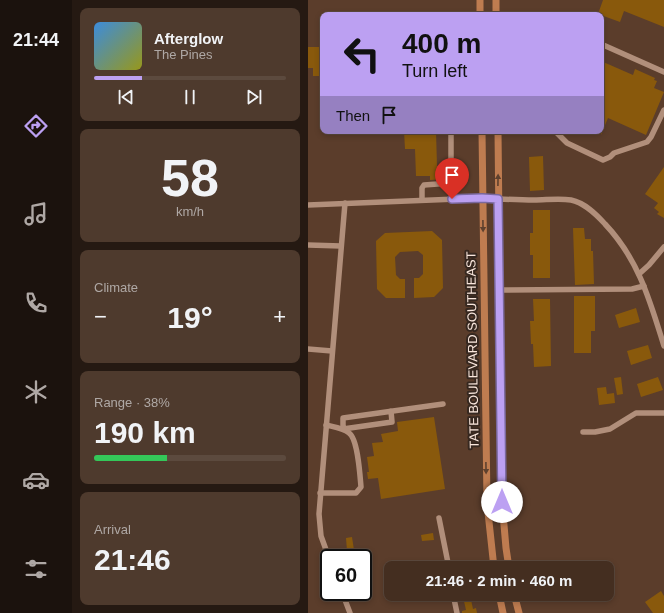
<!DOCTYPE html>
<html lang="en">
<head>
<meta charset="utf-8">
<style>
	:root { --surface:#442e20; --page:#4e3a2d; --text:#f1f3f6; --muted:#afa8a5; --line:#5c4a3e; --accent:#bca0f2 }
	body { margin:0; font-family:Helvetica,sans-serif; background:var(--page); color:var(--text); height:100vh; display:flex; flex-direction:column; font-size:15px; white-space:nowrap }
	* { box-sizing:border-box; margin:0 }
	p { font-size:13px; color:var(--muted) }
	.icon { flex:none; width:22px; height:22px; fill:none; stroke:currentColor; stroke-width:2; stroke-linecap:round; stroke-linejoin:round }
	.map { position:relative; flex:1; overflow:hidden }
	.drawer { display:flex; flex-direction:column; gap:8px; padding:8px; background:#251912; width:236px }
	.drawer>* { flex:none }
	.banner { position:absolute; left:12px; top:12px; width:284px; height:122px; border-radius:8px; box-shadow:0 2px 6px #0003,0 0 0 1px var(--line); background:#bca0f2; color:#111; overflow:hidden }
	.speed { position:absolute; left:12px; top:549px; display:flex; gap:8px; font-size:20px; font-weight:700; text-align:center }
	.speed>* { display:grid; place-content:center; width:52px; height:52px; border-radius:50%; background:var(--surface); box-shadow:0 2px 6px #0003,0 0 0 1px var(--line); line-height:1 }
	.speed .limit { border:2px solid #111; border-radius:6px; background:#fff; color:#111 }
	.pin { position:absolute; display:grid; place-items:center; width:34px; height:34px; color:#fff; margin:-41px -17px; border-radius:50% 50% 50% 0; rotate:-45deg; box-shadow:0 0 4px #0007 }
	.pin .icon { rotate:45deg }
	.me { position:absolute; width:44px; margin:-22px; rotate:0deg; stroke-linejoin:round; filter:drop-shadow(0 0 3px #0008) }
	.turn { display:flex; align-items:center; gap:14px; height:84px; padding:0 16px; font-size:18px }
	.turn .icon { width:52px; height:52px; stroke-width:2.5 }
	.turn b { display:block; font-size:28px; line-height:34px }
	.then { display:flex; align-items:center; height:38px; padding:0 16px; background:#0003; gap:8px; font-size:15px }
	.big { font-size:30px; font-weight:700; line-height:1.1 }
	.drawer .widget { flex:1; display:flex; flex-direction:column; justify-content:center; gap:6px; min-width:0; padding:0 14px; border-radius:8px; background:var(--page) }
	.drawer .dial { align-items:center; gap:0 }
	.dial b { font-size:52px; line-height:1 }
	.song { display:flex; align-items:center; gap:12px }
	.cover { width:48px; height:48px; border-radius:6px; background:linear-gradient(135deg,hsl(210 70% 55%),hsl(60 70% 35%)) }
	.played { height:4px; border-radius:2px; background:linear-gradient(90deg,var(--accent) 25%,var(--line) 25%) }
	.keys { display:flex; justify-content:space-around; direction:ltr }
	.heat { display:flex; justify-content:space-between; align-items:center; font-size:22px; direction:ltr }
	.charge { height:6px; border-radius:3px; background:linear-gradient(90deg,#34c759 38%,var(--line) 0) }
	.trip { position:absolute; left:76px; top:561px; width:230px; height:40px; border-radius:8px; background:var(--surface); box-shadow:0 2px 6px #0003,0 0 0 1px var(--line); font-weight:700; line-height:40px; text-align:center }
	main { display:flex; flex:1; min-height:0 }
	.tab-bar { display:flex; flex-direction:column; width:72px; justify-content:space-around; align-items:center; background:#1b120d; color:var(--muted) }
	.tab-bar .icon { width:28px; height:28px }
	.tab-bar .on { color:var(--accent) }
	.tab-bar b { font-size:18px; color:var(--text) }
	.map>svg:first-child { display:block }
</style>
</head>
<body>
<main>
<nav class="tab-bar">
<b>21:44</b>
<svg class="icon on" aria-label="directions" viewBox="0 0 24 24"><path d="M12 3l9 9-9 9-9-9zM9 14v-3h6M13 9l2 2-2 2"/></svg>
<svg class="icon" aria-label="music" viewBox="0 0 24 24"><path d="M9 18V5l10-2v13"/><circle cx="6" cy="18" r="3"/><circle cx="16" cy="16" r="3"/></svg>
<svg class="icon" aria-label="phone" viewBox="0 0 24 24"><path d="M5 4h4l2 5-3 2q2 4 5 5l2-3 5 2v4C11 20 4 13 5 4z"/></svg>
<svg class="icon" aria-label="climate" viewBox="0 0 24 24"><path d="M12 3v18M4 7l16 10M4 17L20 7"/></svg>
<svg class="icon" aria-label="car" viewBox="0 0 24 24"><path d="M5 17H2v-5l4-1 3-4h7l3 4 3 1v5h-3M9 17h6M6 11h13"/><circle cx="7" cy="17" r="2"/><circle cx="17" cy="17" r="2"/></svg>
<svg class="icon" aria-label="filters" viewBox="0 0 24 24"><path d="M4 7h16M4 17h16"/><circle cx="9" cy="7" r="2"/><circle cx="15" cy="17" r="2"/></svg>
</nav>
<section class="drawer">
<div class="widget">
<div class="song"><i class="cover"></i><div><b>Afterglow</b><p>The Pines</p></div></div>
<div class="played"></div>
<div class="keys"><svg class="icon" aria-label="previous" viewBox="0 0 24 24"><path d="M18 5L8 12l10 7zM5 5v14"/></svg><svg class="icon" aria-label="pause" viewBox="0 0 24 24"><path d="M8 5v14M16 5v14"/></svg><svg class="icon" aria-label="next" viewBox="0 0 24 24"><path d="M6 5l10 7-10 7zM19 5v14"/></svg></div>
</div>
<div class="widget dial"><b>58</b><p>km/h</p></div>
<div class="widget"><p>Climate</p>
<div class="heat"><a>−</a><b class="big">19°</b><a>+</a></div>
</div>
<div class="widget"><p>Range · 38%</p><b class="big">190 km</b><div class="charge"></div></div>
<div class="widget"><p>Arrival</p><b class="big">21:46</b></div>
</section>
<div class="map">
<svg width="356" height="613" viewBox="0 0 356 613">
	<rect width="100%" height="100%" fill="#5b3d2b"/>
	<g fill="#89590c">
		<path d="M295,0H356V27L316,11L312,22L290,14Z"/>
		<path d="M0,47H15V76H5V68H0Z"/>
		<path d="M293,61L325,75L327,69L347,78L346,80L349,81L346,88L356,92L338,135L300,118L293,135Z"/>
		<path d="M96,131H128L129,166H136L137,179L122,180V176H108L107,149H97Z"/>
		<path d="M235,156L236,190L222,191L221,157Z"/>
		<path d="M356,167V218L349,214L351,212L346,208L350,203L337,194Z"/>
		<path d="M225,210H242V278H225V255H222V233H225Z"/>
		<path d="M265,228H276L277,239H283V251H285L286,284L267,285Z"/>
		<path d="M124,231L134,240L135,288L126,297L106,298V278H111L115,274V255L110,251L92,252L87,257L88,275L92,279H97V298H78L69,289L68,241L77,233Z"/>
		<path d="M266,296H287V331H283V353H266Z"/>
		<path d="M225,299H242L243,366L226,367L225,344H223L222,321H226Z"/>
		<path d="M328,308L332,322L311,328L307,315Z"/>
		<path d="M340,345L344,358L323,365L319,351Z"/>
		<path d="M313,377L315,394L309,395L306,378Z"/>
		<path d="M350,377L355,390L333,397L329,384Z"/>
		<path d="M298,387L299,394L306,393L307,403L291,405L289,388Z"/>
		<path d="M126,417L137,489L73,499L70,478L60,479L59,472H61L59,457L66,456L64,443L75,442L73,434L90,431L89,422Z"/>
		<path d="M125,533L126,540L114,541L113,535Z"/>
		<path d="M44,537L46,550L39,551L38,538Z"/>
		<path d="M353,591L356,596V613H345L337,602Z"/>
		<path d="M162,595L165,609L168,608L169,613H154V611L158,610L155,597Z"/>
	</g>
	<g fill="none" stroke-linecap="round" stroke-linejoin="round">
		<g stroke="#b18f7b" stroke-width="5.5">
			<path d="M293,44L356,72"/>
			<path d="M247,131L259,143L295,160L302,157L306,153L339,142L343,137L356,110"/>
			<path d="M114,200V188L116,185L143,183V131"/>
			<path d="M0,205L174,198C192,199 209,200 226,200C238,200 251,198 263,200C277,203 288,214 297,224C331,260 342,301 356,346"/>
			<path d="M0,245L33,246"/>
			<path d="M331,274L341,265L356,247"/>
			<path d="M192,290L324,289L336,286"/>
			<path d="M0,349L24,351"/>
			<path d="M83,411L84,422L35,429V418L135,404"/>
			<path d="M275,432H287L302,429L328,413H356"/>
			<path d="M12,493H48L53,487C52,476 50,439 41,433C35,428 26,427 18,425"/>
			<path d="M131,518L141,568"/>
			<path d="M21,558L13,536L11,514L37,203"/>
			<path d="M34,592L42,613"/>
			<path d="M145,594L149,613"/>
		</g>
		<g stroke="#bf7c50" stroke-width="7">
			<path d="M172,0V15"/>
			<path d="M188,0V15"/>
			<path d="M174,131L179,503L186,568"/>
			<path d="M190,131L194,502L198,548L201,568"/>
			<path d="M191,594L195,613"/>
			<path d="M206,594L211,613"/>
		</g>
	</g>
	<defs><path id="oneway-solid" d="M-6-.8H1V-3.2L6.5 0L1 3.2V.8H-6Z"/></defs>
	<g fill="#5f412e">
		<use href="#oneway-solid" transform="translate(190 180) rotate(-89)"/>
		<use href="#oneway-solid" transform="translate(175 226) rotate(89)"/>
		<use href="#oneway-solid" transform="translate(178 468) rotate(89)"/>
	</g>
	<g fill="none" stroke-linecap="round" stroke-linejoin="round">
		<g stroke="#7a689d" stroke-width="10">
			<path id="route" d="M144,199L174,198L190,199L194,502"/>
		</g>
		<use href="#route" stroke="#bca0f2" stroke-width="7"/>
	</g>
	<g text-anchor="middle" stroke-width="4" stroke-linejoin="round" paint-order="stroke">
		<g font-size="13" fill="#f9e6dc" stroke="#362820">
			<text transform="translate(164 350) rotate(-91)" y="5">TATE BOULEVARD SOUTHEAST</text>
		</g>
	</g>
</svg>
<div class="speed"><div class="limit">60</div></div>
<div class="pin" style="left:144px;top:199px;background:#d93025"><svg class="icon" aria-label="arrive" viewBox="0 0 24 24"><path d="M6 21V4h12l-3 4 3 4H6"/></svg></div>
<svg class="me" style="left:194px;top:502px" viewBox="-20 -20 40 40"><circle r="19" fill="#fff"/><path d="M0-13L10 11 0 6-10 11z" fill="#bca0f2"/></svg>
<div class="trip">21:46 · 2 min · 460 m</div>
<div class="banner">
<div class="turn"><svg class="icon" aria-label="left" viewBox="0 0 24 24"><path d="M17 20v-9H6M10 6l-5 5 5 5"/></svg><div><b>400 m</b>Turn left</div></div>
<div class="then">Then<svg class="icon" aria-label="arrive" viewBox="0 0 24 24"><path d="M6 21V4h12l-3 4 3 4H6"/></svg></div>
</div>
</div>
</main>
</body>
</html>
